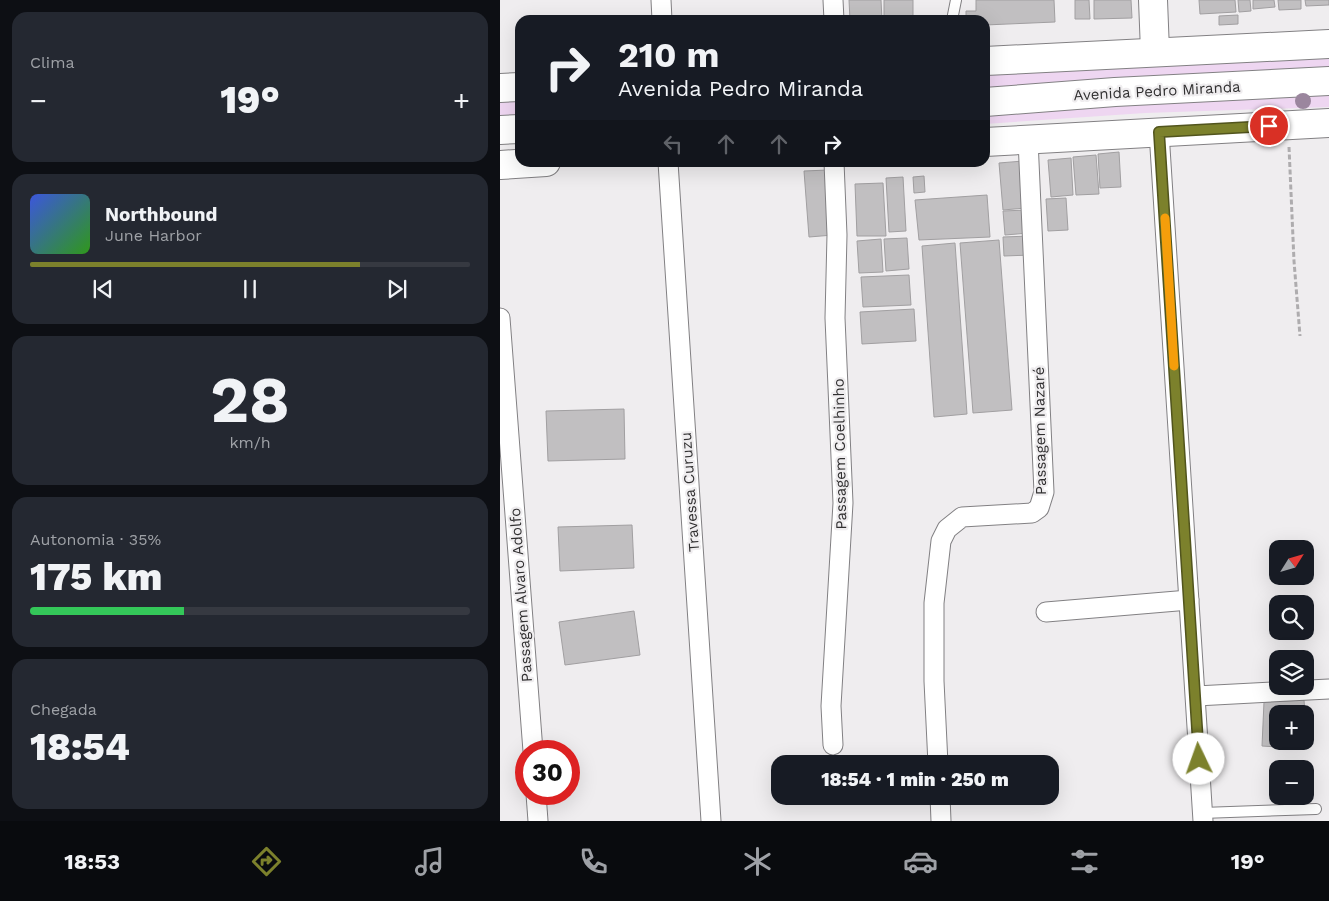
<!DOCTYPE html>
<html lang="pt">
<head>
<meta charset="utf-8">
<style>
	:root { --surface:#171b24; --page:#242831; --text:#f1f3f6; --muted:#9ea1a6; --line:#363941; --accent:#7c812c }
	body { margin:0; font-family:"Work Sans",sans-serif; background:var(--page); color:var(--text); height:100vh; display:flex; flex-direction:column; font-size:19px; white-space:nowrap }
	* { box-sizing:border-box; margin:0 }
	p { font-size:16px; color:var(--muted) }
	.icon { flex:none; width:28px; height:28px; fill:none; stroke:currentColor; stroke-width:2; stroke-linecap:round; stroke-linejoin:round }
	.map { position:relative; flex:1; overflow:hidden }
	.panel { display:flex; flex-direction:column; gap:12px; padding:12px; background:#0d0f14; width:500px }
	.panel>* { flex:none }
	.hud { position:absolute; left:15px; top:15px; width:475px; height:152px; border-radius:15px; box-shadow:0 5px 20px #0002; background:#171b24; color:var(--text); overflow:hidden }
	.needle { width:32px; rotate:53deg }
	.fabs { position:absolute; left:769px; top:540px; display:grid; gap:10px }
	.fabs a { display:grid; place-items:center; width:45px; height:45px; border-radius:10px; background:var(--surface); box-shadow:0 5px 20px #0002; font-size:25px }
	.speed { position:absolute; left:15px; top:740px; display:flex; gap:10px; font-size:25px; font-weight:700; text-align:center }
	.speed>* { display:grid; place-content:center; width:65px; height:65px; border-radius:50%; background:var(--surface); box-shadow:0 5px 20px #0002; line-height:1 }
	.speed .limit { border:8px solid #d22; background:#fff; color:#111 }
	.pin { position:absolute; display:grid; place-items:center; width:42px; height:42px; color:#fff; margin:-21px; border:2px solid #fff; border-radius:50%; box-shadow:0 1px 5px #0007 }
	.me { position:absolute; width:55px; margin:-28px; rotate:357deg; stroke-linejoin:round; filter:drop-shadow(0 0 4px #0008) }
	.turn { display:flex; align-items:center; gap:18px; height:105px; padding:0 20px; font-size:22px }
	.turn .icon { width:65px; height:65px; stroke-width:2.5 }
	.turn b { display:block; font-size:35px; line-height:42px }
	.lanes { display:flex; align-items:center; height:48px; padding:0 20px; background:#0003; justify-content:center; gap:25px; direction:ltr }
	.lanes .off { opacity:.35 }
	.big { font-size:38px; font-weight:800; line-height:1.1 }
	.panel .card { flex:1; display:flex; flex-direction:column; justify-content:center; gap:8px; min-width:0; padding:0 18px; border-radius:15px; background:var(--page) }
	.panel .dial { align-items:center; gap:0 }
	.dial b { font-size:65px; line-height:1 }
	.song { display:flex; align-items:center; gap:15px }
	.cover { width:60px; height:60px; border-radius:8px; background:linear-gradient(135deg,hsl(230 70% 55%),hsl(110 70% 35%)) }
	.played { height:5px; border-radius:2px; background:linear-gradient(90deg,var(--accent) 75%,var(--line) 75%) }
	.keys { display:flex; justify-content:space-around; direction:ltr }
	.heat { display:flex; justify-content:space-between; align-items:center; font-size:28px; direction:ltr }
	.charge { height:8px; border-radius:4px; background:linear-gradient(90deg,#34c759 35%,var(--line) 0) }
	.trip { position:absolute; left:271px; top:755px; width:288px; height:50px; border-radius:15px; background:var(--surface); box-shadow:0 5px 20px #0002; font-weight:800; line-height:50px; text-align:center }
	.tabs { display:flex; height:80px; justify-content:space-around; align-items:center; background:#090b0e; color:var(--muted) }
	.tabs .icon { width:35px; height:35px }
	.tabs .on { color:var(--accent) }
	.tabs b { font-size:22px; color:var(--text) }
	main { display:flex; flex:1; min-height:0 }
	.map>svg:first-child { display:block }
</style>
</head>
<body>
<main>
<section class="panel">
<div class="card"><p>Clima</p>
<div class="heat"><a>−</a><b class="big">19°</b><a>+</a></div>
</div>
<div class="card">
<div class="song"><i class="cover"></i><div><b>Northbound</b><p>June Harbor</p></div></div>
<div class="played"></div>
<div class="keys"><svg class="icon" aria-label="previous" viewBox="0 0 24 24"><path d="M18 5L8 12l10 7zM5 5v14"/></svg><svg class="icon" aria-label="pause" viewBox="0 0 24 24"><path d="M8 5v14M16 5v14"/></svg><svg class="icon" aria-label="next" viewBox="0 0 24 24"><path d="M6 5l10 7-10 7zM19 5v14"/></svg></div>
</div>
<div class="card dial"><b>28</b><p>km/h</p></div>
<div class="card"><p>Autonomia · 35%</p><b class="big">175 km</b><div class="charge"></div></div>
<div class="card"><p>Chegada</p><b class="big">18:54</b></div>
</section>
<div class="map">
<svg width="829" height="821" viewBox="0 0 829 821">
	<rect width="100%" height="100%" fill="#efedef"/>
	<g fill="#eed6f1">
		<path d="M829,50V73L485,91V70Z"/>
		<path d="M829,87V107L645,113L485,124V106Z"/>
		<path d="M20,96V117L0,118V97Z"/>
	</g>
	<g fill="#c1bfc1" stroke="#a19fa1">
		<path d="M349,0H381L382,20H350Z"/>
		<rect x="384" y="0" width="29" height="20"/>
		<path d="M476,0H554L555,22L485,25V20H466V11H476Z"/>
		<path d="M575,0H589L590,19H575Z"/>
		<path d="M594,0H631L632,18L594,19Z"/>
		<path d="M699,0H735L736,12L700,14Z"/>
		<path d="M738,0H750L751,11L739,12Z"/>
		<path d="M753,0H774L775,7L753,9Z"/>
		<path d="M778,0H801V9L779,10Z"/>
		<path d="M805,0H829V5L806,6Z"/>
		<path d="M738,15V24L719,25V16Z"/>
		<path d="M619,152L621,187L600,188L598,154Z"/>
		<path d="M596,155L599,194L576,195L573,157Z"/>
		<path d="M571,158L573,195L551,197L548,160Z"/>
		<path d="M523,161L526,208L503,210L499,163Z"/>
		<path d="M328,170L333,235L309,237L304,171Z"/>
		<path d="M424,176L425,192L414,193L413,177Z"/>
		<path d="M403,177L406,231L389,232L386,178Z"/>
		<path d="M383,183L386,236H357L355,184Z"/>
		<path d="M487,195L490,237L419,240L415,200Z"/>
		<path d="M566,198L568,230L548,231L546,199Z"/>
		<path d="M527,210L529,233L505,235L503,211Z"/>
		<path d="M530,236L531,255L504,256L503,237Z"/>
		<path d="M407,238L409,269L386,271L384,239Z"/>
		<path d="M381,239L383,272L359,273L357,241Z"/>
		<path d="M499,240L512,410L473,413L460,243Z"/>
		<path d="M455,243L467,414L434,417L422,246Z"/>
		<path d="M409,275L411,305L363,307L361,277Z"/>
		<path d="M414,309L416,341L362,344L360,312Z"/>
		<path d="M124,409L125,459L48,461L46,411Z"/>
		<path d="M132,525L134,568L60,571L58,527Z"/>
		<path d="M134,611L140,655L65,665L59,622Z"/>
		<path d="M804,700L805,714H778V741H805V720L807,749L762,746L764,702Z"/>
	</g>
	<g fill="none" stroke-linecap="round" stroke-linejoin="round">
		<g stroke="#828083" stroke-width="12">
			<g id="lane">
				<path d="M452,20L456,0"/>
				<path d="M702,813L816,809"/>
			</g>
		</g>
		<g stroke="#828083" stroke-width="21">
			<g id="street">
				<path d="M161,0L162,20"/>
				<path d="M333,0L334,20"/>
				<path d="M659,132L703,821"/>
				<path d="M168,162L211,821"/>
				<path d="M0,318L33,751"/>
				<path d="M546,612L689,600"/>
				<path d="M696,696L829,689"/>
				<path d="M333,745L331,706L343,503L335,318L337,235L334,162"/>
				<path d="M438,764L434,681V603L441,541L447,529L462,517L532,513L539,508L544,492L528,140"/>
				<path d="M36,794L38,821"/>
				<path d="M440,796L441,821"/>
			</g>
		</g>
		<g stroke="#828083" stroke-width="30">
			<g id="secondary">
				<path d="M653,0L655,51"/>
				<path d="M485,61L829,44"/>
				<path d="M0,88L20,87"/>
				<path d="M485,102L615,92L829,81"/>
				<path d="M0,130L20,129"/>
				<path d="M485,142L829,123"/>
				<path d="M0,165L46,162"/>
			</g>
		</g>
		<path stroke="#aeacae" stroke-width="3" stroke-dasharray="5 2.5" stroke-linecap="butt" d="M789,147L794,261L800,336"/>
		<use href="#lane" stroke="#fff" stroke-width="10"/>
		<use href="#street" stroke="#fff" stroke-width="19"/>
		<use href="#secondary" stroke="#fff" stroke-width="28"/>
	</g>
	<circle fill="#9b869e" cx="803" cy="101" r="8"/>
	<g fill="none" stroke-linecap="round" stroke-linejoin="round">
		<g stroke="#51541d" stroke-width="12">
			<path id="route" d="M699,759L659,132L769,126"/>
		</g>
		<use href="#route" stroke="#7c812c" stroke-width="9"/>
		<path stroke="#f59e0b" stroke-width="9" d="M665,218L674,366"/>
	</g>
	<g text-anchor="middle" stroke-width="4.5" stroke-linejoin="round" paint-order="stroke">
		<g font-size="15" fill="#313031" stroke="#efedef">
			<text transform="translate(657 91) rotate(-3)" y="5">Avenida Pedro Miranda</text>
			<text transform="translate(540 431) rotate(-91)" y="5">Passagem Nazaré</text>
			<text transform="translate(340 454) rotate(-91)" y="5">Passagem Coelhinho</text>
			<text transform="translate(190 492) rotate(-94)" y="5">Travessa Curuzu</text>
			<text transform="translate(21 595) rotate(-94)" y="5">Passagem Alvaro Adolfo</text>
		</g>
	</g>
</svg>
<div class="fabs">
<a><svg class="needle" viewBox="-14 -14 28 28"><path d="M0-13l5 13h-10z" fill="#e53935"/><path d="M0 13l5-13h-10z" fill="#9ea1a6"/></svg></a>
<a><svg class="icon" aria-label="search" viewBox="0 0 24 24"><circle cx="10" cy="10" r="6"/><path d="M15 15l6 6"/></svg></a>
<a><svg class="icon" aria-label="layers" viewBox="0 0 24 24"><path d="M12 4l9 5-9 5-9-5zM3 14l9 5 9-5"/></svg></a>
<a>+</a>
<a>−</a>
</div>
<div class="speed"><div class="limit">30</div></div>
<div class="pin" style="left:769px;top:126px;background:#d93025"><svg class="icon" aria-label="arrive" viewBox="0 0 24 24"><path d="M6 21V4h12l-3 4 3 4H6"/></svg></div>
<svg class="me" style="left:699px;top:759px" viewBox="-20 -20 40 40"><circle r="19" fill="#fff"/><path d="M0-13L10 11 0 6-10 11z" fill="#7c812c"/></svg>
<div class="trip">18:54 · 1 min · 250 m</div>
<div class="hud">
<div class="turn"><svg class="icon" aria-label="right" viewBox="0 0 24 24"><path d="M7 20v-9h11M14 6l5 5-5 5"/></svg><div><b>210 m</b>Avenida Pedro Miranda</div></div>
<div class="lanes"><svg class="icon off" aria-label="left" viewBox="0 0 24 24"><path d="M17 20v-9H6M10 6l-5 5 5 5"/></svg><svg class="icon off" aria-label="ahead" viewBox="0 0 24 24"><path d="M12 20V5M6 11l6-6 6 6"/></svg><svg class="icon off" aria-label="ahead" viewBox="0 0 24 24"><path d="M12 20V5M6 11l6-6 6 6"/></svg><svg class="icon" aria-label="right" viewBox="0 0 24 24"><path d="M7 20v-9h11M14 6l5 5-5 5"/></svg></div>
</div>
</div>
</main>
<nav class="tabs">
<b>18:53</b>
<svg class="icon on" aria-label="directions" viewBox="0 0 24 24"><path d="M12 3l9 9-9 9-9-9zM9 14v-3h6M13 9l2 2-2 2"/></svg>
<svg class="icon" aria-label="music" viewBox="0 0 24 24"><path d="M9 18V5l10-2v13"/><circle cx="6" cy="18" r="3"/><circle cx="16" cy="16" r="3"/></svg>
<svg class="icon" aria-label="phone" viewBox="0 0 24 24"><path d="M5 4h4l2 5-3 2q2 4 5 5l2-3 5 2v4C11 20 4 13 5 4z"/></svg>
<svg class="icon" aria-label="climate" viewBox="0 0 24 24"><path d="M12 3v18M4 7l16 10M4 17L20 7"/></svg>
<svg class="icon" aria-label="car" viewBox="0 0 24 24"><path d="M5 17H2v-5l4-1 3-4h7l3 4 3 1v5h-3M9 17h6M6 11h13"/><circle cx="7" cy="17" r="2"/><circle cx="17" cy="17" r="2"/></svg>
<svg class="icon" aria-label="filters" viewBox="0 0 24 24"><path d="M4 7h16M4 17h16"/><circle cx="9" cy="7" r="2"/><circle cx="15" cy="17" r="2"/></svg>
<b>19°</b>
</nav>
</body>
</html>
